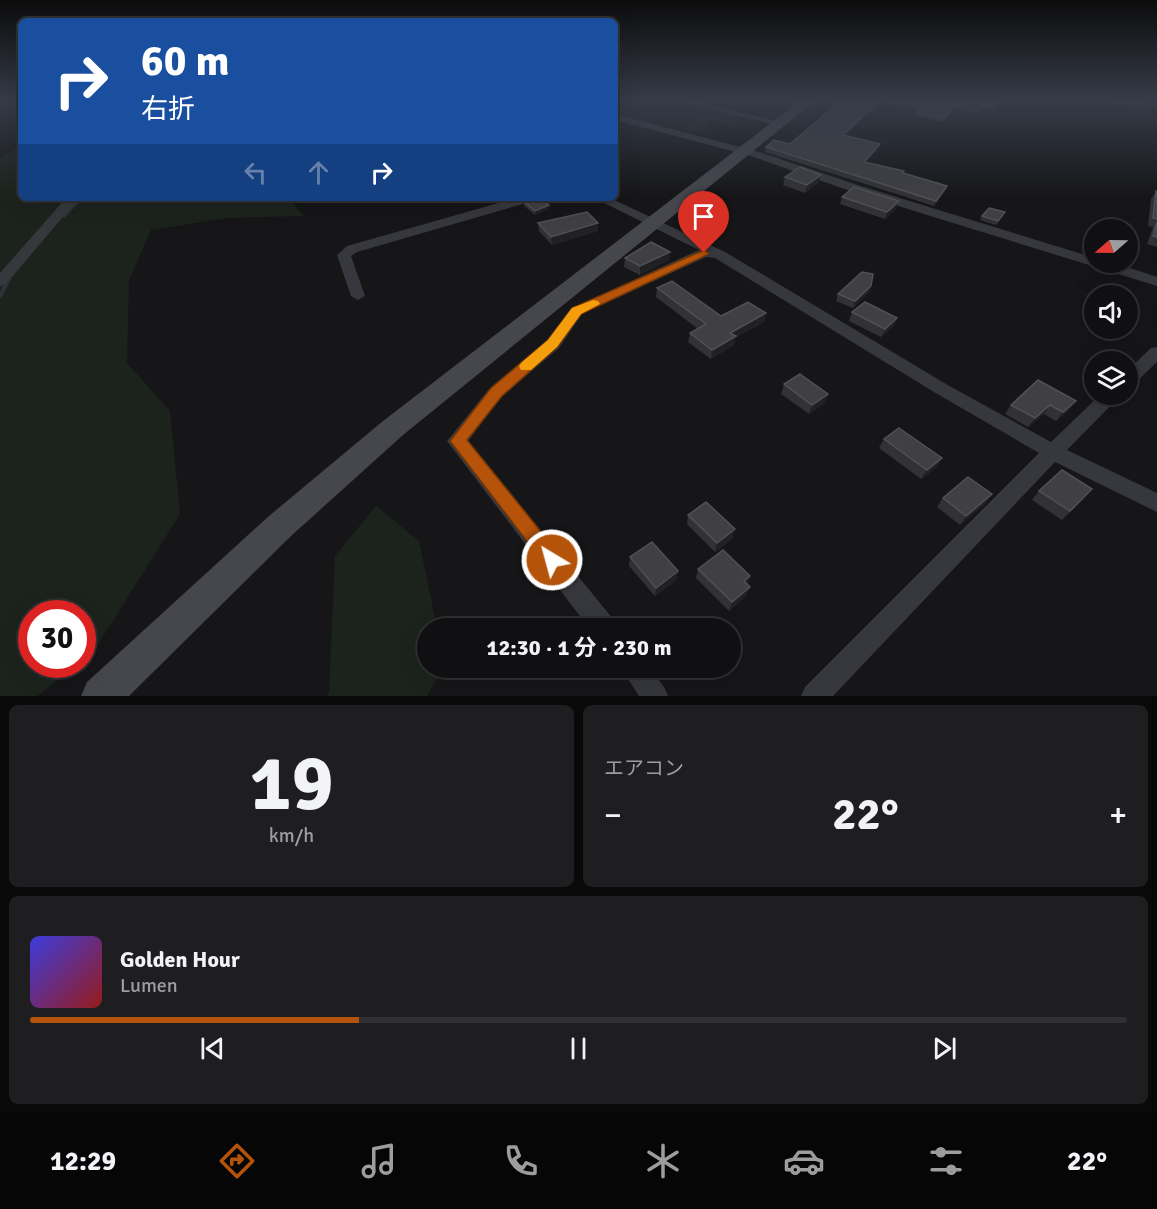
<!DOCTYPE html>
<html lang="ja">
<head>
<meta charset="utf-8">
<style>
	:root { --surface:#101012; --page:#1e1e20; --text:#f1f3f6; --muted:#9c9d9f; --line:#303032; --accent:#b45309 }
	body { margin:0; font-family:Signika,"Noto Sans JP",sans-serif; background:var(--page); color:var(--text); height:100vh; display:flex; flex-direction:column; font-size:22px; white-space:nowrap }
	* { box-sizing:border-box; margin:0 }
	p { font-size:20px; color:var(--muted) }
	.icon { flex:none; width:33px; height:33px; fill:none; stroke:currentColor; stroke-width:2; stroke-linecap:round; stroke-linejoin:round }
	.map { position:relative; height:696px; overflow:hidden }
	.panel { display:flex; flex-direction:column; gap:9px; padding:9px; background:#09090a; flex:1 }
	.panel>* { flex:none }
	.hud { position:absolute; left:18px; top:18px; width:600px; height:183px; border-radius:9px; box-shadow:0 6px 24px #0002,0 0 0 2px var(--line); background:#1a4fa0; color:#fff; overflow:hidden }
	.needle { width:39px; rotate:250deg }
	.buttons { position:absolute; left:1084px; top:219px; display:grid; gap:12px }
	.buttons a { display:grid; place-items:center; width:54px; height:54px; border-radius:50%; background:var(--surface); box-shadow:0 6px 24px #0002,0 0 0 2px var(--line); font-size:30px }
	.speed { position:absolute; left:18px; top:600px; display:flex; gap:12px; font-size:30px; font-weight:700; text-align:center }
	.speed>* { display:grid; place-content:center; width:78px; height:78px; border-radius:50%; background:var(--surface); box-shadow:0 6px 24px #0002,0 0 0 2px var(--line); line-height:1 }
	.speed .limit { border:9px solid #d22; background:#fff; color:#111 }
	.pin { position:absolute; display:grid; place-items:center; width:51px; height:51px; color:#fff; margin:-62px -26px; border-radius:50% 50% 50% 0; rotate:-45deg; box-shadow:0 0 6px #0007 }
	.pin .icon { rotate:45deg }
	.me { position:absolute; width:66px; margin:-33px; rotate:323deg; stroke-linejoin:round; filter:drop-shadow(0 0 4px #0008) }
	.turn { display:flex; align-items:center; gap:21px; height:126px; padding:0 24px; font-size:27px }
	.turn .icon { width:78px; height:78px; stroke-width:2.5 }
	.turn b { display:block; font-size:42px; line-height:51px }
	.lanes { display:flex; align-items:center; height:57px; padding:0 24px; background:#0003; justify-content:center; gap:30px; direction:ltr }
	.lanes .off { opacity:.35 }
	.big { font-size:45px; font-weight:700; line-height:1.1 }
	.panel .tile { flex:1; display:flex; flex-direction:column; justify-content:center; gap:9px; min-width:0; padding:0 21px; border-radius:9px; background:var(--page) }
	.panel .dial { align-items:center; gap:0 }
	.dial b { font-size:78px; line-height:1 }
	.song { display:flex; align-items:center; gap:18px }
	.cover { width:72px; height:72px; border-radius:9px; background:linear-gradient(135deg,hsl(240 70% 55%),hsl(0 70% 35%)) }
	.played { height:6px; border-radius:3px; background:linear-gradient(90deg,var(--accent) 30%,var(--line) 30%) }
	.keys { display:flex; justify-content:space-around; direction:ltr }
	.heat { display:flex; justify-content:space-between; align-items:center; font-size:33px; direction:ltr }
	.panel .tiles { flex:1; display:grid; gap:9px; grid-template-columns:1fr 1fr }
	.tile:last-child { grid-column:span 2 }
	.trip { position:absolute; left:417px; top:618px; width:324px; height:60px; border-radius:30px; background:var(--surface); box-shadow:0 6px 24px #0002,0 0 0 2px var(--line); font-weight:700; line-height:60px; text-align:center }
	.menu { display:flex; height:96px; justify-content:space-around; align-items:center; background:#060607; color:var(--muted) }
	.menu .icon { width:42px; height:42px }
	.menu .active { color:var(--accent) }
	.menu b { font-size:27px; color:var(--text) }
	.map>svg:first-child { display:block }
</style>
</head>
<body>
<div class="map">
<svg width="1157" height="696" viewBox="0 0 1157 696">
	<rect width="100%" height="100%" fill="#161618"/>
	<g fill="#1c231d">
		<path d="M724,112L742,116L744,119L732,128C720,125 718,115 704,123L708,128L700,133L683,130L702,115Z"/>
		<path d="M21,147V198H288L304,216L228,218L151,230L129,280L127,363L170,411L180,514L94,651L83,660L82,614H32V664L77,665L37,696H0V157Z"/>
		<path d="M376,506L419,541L437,628H428V668H443L427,696H327L329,692L335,556Z"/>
	</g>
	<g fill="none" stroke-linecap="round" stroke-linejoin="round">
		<g stroke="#2c353c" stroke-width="3">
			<path d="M1094,100L1148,105"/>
			<path d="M1151,105H1157"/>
		</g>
		<g stroke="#2c353c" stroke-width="4">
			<path d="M64,216L80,198"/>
			<path d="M0,296L9,279"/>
		</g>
		<g fill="#37383d" fill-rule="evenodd">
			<path d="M674,100H689L784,123L779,126Z"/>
			<path d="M615,114L759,152L864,187L1095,258V262H1112L1157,277V286L856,193L751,156L615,120Z"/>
			<path d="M66,198H79L5,285L0,286V273Z"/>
			<path d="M516,198H535L533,201L357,252L351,256L365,296L358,300L351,296L337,255L347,246Z"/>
			<path d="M594,198H610L725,252L946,384L1051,442L1101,394H1122L1067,450L1157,493V512L1055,462L833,696H801L805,687L1039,453L934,392L715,258L706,257L582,314L559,348L502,396L468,441L613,619L616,628H589L447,441L490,388L547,340L572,308L699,250Z"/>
			<path d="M1157,347V362L1134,384L1128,386V370L1151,348Z"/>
			<path d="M621,668H650L664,687L668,696H639Z"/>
		</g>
		<path fill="#45474d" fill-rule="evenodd" d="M801,100H816L403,435L291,536L129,696H81L87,682L269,516L383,421Z"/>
	</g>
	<g fill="#323236">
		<path d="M842,100H997L992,111L982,108L979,114L954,109L943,122L914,116L918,109L880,102L846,135L879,148L866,162L947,186L946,190L934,206L765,152L766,147L790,144Z"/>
		<path d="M785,177L819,182L805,193L783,185Z"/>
		<path d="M1156,191L1157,192V247L1147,244L1153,227L1148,226L1151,199Z"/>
		<path d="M842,197L899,201L896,208L885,219L840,204Z"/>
		<path d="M524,202L549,209L535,215L524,206Z"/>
		<path d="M982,216H1003L996,225L980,220Z"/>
		<path d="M538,223H598V231L552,245L539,231Z"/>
		<path d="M625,258L669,260L640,275L624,267Z"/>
		<path d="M871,286L869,292L853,308L836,301L838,294Z"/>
		<path d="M657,288L721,316L766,313L764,322L735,338L734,345L711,359L688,342L690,333L698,329L656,297Z"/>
		<path d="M852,312L897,318L893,327L881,337L849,321Z"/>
		<path d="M1038,380L1069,410L1056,421L1044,414L1028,427L1005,414L1011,405Z"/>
		<path d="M784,384L828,394L825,403L809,414L781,394Z"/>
		<path d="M884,439L942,458L937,467L921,479L879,448Z"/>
		<path d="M1039,491L1084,498L1062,520L1032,500Z"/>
		<path d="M943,498L986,503L960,525L937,507Z"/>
		<path d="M688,515L733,538L715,552L687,524Z"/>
		<path d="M630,557L678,571L676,580L655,596L629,566Z"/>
		<path d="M698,569L750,576L747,584V595L729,611L696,578Z"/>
	</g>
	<g fill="#212124">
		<path d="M880,100H881L880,102L842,139L843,135Z"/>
		<path d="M955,105L954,109L943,122L945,118Z"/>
		<path d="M880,144L879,148L863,166L864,162Z"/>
		<path d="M821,175L819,182L805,193L807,185Z"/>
		<path d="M947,186L946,190L934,206L936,201Z"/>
		<path d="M899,201L896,208L885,219L887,212Z"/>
		<path d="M549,205V209L535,215V211Z"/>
		<path d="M598,223V231L552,245L551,237Z"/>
		<path d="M670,252L669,260L640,275V266Z"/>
		<path d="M871,286L869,292L853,308L855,301Z"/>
		<path d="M766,313L764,322L735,338L734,345L711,359L712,350L730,333Z"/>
		<path d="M897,318L893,327L881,337L885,329Z"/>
		<path d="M828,394L825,403L809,414L812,405Z"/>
		<path d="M1076,401L1069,410L1056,421L1063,412Z"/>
		<path d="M1050,405L1044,414L1028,427L1035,418Z"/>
		<path d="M942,458L937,467L921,479L927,470Z"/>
		<path d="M1092,489L1084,498L1062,520L1070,511Z"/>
		<path d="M992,494L986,503L960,525L966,516Z"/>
		<path d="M735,529L733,538L715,552L717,543Z"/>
		<path d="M678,571L676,580L655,596L656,588Z"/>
		<path d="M750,576L747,584L744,581Z"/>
		<path d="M750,587L747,595L729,611L732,602Z"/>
	</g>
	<g fill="#3f3f44" stroke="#4f5156" stroke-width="1.5">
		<path d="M842,100H880L843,135L880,144L864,162L904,171L903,173L947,186L936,201L766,147L774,140L790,144Z"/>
		<path d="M890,100H997L993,107L983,105L981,110L955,105L945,118L916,112L920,106Z"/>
		<path d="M800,167L821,175L807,185L785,177Z"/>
		<path d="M854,187L899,201L887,212L842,197Z"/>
		<path d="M1156,191L1157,192V219L1153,218Z"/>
		<path d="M535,198H539L549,205L535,211L524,202Z"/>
		<path d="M989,208L1005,212L998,221L982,216Z"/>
		<path d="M587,212L598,223L551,237L538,223Z"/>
		<path d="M1157,222V237L1153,236Z"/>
		<path d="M651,242L670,252L640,266L625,258Z"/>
		<path d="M862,272L873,274L871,286L855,301L838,294Z"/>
		<path d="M672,281L721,316L748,302L766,313L730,333L736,336L712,350L690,333L706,324L657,288Z"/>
		<path d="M865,302L897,318L885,329L852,312Z"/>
		<path d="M800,374L828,394L812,405L784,384Z"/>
		<path d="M1038,380L1076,401L1063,412L1050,405L1035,418L1011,405Z"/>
		<path d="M899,428L942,458L927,470L884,439Z"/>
		<path d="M1062,470L1092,489L1070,511L1039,491Z"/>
		<path d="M968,477L992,494L966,516L943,498Z"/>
		<path d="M706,502L735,529L717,543L688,515Z"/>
		<path d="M652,542L678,571L656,588L630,557Z"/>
		<path d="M723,550L750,576L744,581L750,587L732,602L698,569Z"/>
	</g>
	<linearGradient id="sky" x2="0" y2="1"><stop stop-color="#0c0c0d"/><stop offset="0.51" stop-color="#363c48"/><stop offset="1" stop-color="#363c48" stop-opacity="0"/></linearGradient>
	<rect width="1157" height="197" fill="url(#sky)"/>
	<path fill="#b45309" stroke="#753606" stroke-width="1.5" d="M704,250L709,253L707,255L581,314L557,347L502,396L467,440L559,554L562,560L559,566L552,569L546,566L450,441L491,388L548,340L572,308Z"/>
	<path fill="#f59e0b" d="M593,300L598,301L600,304L581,314L557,347L531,370H521L519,366L521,363L548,340L572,308Z"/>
</svg>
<div class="buttons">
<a><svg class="needle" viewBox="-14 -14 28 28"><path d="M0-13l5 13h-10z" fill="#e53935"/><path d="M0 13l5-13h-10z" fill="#9c9d9f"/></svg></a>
<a><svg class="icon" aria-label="sound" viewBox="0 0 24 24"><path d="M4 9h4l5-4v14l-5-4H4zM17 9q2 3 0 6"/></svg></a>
<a><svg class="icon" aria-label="layers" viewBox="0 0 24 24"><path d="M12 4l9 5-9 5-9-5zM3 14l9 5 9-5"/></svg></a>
</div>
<div class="speed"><div class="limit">30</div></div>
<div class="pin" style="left:704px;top:253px;background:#d93025"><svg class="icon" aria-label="arrive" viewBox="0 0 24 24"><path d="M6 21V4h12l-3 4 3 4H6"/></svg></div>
<svg class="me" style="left:552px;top:560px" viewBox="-20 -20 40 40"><circle r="17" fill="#b45309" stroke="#fff" stroke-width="3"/><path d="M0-11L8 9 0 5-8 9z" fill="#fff"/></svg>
<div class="trip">12:30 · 1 分 · 230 m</div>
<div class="hud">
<div class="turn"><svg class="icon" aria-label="right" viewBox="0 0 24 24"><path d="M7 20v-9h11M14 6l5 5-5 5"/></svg><div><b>60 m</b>右折</div></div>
<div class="lanes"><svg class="icon off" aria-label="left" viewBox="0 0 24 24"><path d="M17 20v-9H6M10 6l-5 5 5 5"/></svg><svg class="icon off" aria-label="ahead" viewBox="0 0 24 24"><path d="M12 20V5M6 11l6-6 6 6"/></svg><svg class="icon" aria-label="right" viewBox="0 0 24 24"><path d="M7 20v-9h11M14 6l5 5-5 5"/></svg></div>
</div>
</div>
<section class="panel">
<div class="tiles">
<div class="tile dial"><b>19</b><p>km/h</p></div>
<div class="tile"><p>エアコン</p>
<div class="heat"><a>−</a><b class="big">22°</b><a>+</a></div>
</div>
<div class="tile">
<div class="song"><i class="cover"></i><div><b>Golden Hour</b><p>Lumen</p></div></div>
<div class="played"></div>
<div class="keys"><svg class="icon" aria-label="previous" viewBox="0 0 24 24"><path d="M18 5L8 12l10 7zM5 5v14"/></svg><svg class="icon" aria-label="pause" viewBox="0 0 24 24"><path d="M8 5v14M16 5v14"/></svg><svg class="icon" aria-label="next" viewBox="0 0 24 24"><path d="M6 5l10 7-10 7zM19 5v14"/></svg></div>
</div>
</div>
</section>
<nav class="menu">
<b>12:29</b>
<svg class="icon active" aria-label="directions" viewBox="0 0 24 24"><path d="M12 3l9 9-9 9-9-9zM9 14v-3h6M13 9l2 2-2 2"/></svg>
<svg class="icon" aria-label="music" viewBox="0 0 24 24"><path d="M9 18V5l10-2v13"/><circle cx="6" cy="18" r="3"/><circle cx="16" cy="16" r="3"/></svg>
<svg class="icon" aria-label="phone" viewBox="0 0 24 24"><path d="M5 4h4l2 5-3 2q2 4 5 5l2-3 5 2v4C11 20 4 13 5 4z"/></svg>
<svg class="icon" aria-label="climate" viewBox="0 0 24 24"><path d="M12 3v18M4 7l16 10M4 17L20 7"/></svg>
<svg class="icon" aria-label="car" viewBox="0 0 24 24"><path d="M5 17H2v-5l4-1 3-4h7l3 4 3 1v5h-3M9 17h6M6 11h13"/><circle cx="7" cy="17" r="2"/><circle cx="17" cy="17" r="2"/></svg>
<svg class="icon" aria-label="filters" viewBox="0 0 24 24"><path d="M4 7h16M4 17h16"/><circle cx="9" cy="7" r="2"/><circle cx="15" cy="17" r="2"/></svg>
<b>22°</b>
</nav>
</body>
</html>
